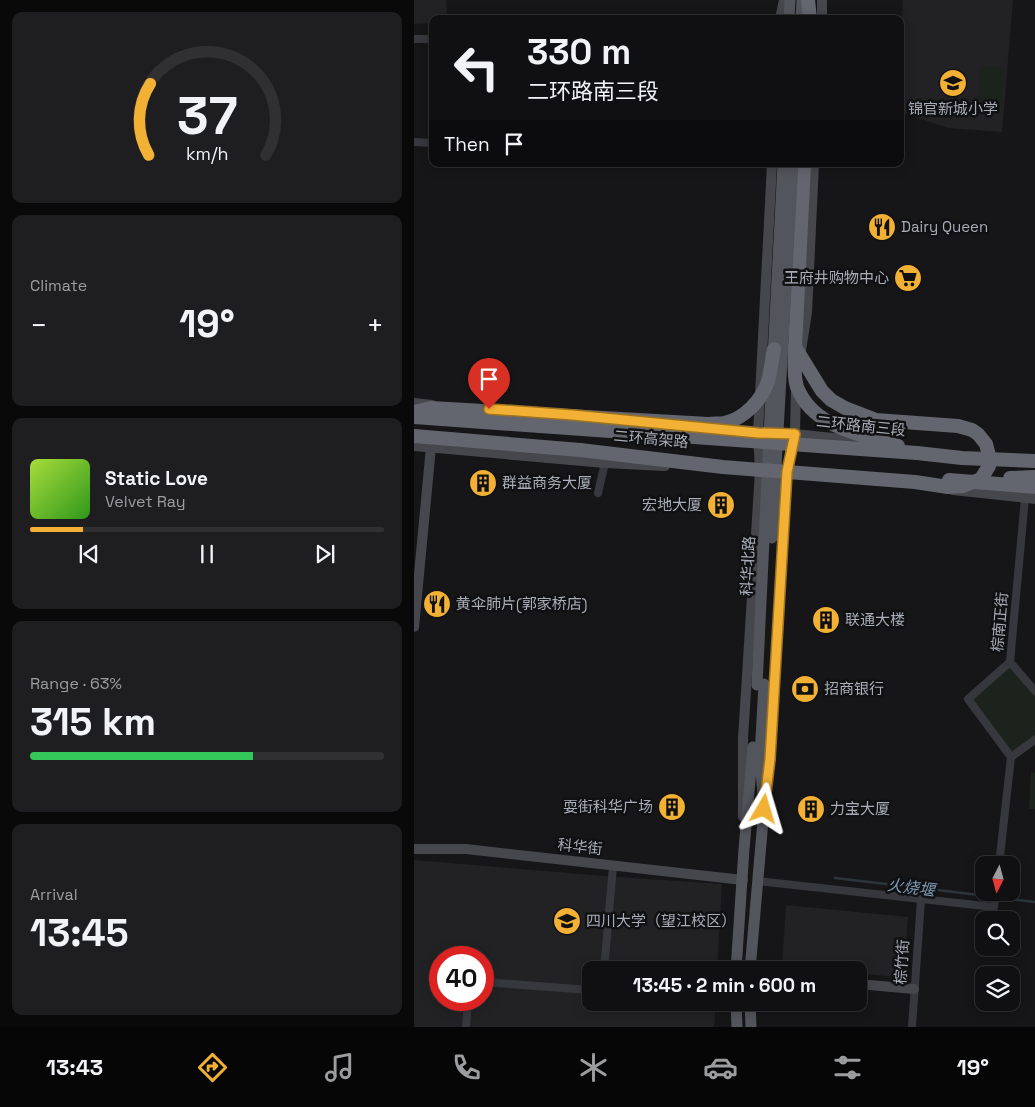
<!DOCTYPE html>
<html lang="en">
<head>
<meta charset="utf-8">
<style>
	:root { --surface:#101012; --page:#1e1e20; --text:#f1f3f6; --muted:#9c9d9f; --line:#303032; --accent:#f2b134 }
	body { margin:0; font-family:"Space Grotesk","Noto Sans SC",sans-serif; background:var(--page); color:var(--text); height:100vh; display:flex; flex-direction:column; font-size:19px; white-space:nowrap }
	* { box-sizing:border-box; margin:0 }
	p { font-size:16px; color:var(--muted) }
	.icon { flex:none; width:28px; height:28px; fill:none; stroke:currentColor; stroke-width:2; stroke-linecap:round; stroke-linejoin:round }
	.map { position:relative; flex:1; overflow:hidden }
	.side { display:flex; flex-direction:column; gap:12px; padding:12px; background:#09090a; width:414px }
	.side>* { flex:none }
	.guide { position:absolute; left:15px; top:15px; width:475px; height:152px; border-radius:10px; box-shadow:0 2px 12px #0003,0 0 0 1px var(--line); background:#101012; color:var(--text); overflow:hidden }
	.needle { width:32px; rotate:186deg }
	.controls { position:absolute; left:561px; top:856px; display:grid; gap:10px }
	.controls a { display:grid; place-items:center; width:45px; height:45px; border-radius:10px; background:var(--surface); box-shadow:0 2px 12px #0003,0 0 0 1px var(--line); font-size:25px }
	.speed { position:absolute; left:15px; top:946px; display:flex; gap:10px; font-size:25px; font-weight:700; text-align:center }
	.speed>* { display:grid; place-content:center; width:65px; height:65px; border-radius:50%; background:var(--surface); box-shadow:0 2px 12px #0003,0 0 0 1px var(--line); line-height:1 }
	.speed .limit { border:8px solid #d22; background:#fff; color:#111 }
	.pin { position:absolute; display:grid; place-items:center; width:42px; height:42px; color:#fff; margin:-51px -21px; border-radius:50% 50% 50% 0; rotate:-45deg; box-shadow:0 0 5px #0007 }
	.pin .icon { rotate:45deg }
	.me { position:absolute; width:55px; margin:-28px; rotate:7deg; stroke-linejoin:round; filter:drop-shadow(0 0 4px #0008) }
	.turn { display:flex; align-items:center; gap:18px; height:105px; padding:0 15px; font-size:22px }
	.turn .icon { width:65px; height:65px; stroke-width:2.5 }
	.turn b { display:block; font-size:35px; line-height:42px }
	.then { display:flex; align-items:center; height:48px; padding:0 15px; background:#0003; gap:10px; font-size:19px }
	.big { font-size:38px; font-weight:600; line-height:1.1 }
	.side .widget { flex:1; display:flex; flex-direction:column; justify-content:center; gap:8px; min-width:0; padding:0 18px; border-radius:10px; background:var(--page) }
	.side .dial { align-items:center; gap:0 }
	.dial svg { height:130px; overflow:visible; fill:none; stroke:var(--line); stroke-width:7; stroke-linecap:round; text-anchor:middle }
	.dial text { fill:var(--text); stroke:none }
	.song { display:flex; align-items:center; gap:15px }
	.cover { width:60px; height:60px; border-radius:8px; background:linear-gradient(135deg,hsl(80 70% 55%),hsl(110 70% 35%)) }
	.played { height:5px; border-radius:2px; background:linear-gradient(90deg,var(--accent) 15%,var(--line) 15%) }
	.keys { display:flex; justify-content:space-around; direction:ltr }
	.heat { display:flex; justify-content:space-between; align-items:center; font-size:28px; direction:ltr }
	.charge { height:8px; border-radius:4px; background:linear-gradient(90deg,#34c759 63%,var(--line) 0) }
	.trip { position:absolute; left:168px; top:961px; width:285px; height:50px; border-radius:10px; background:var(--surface); box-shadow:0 2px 12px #0003,0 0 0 1px var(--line); font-weight:600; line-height:50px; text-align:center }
	.tab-bar { display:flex; height:80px; justify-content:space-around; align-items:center; background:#060607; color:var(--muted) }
	.tab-bar .icon { width:35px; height:35px }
	.tab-bar .on { color:var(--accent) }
	.tab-bar b { font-size:22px; color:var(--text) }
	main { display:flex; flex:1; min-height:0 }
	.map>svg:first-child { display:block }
</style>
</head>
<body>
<main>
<section class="side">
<div class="widget dial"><svg viewBox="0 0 100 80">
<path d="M14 69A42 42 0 1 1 86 69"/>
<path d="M14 69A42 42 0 0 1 15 25" stroke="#f2b134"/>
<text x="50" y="56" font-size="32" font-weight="700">37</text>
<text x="50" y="72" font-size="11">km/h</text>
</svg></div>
<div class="widget"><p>Climate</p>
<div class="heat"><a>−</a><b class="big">19°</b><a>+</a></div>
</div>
<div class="widget">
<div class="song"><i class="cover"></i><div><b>Static Love</b><p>Velvet Ray</p></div></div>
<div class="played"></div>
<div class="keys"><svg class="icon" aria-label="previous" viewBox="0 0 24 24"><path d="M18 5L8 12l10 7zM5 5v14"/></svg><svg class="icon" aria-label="pause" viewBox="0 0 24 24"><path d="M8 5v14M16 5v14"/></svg><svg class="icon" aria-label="next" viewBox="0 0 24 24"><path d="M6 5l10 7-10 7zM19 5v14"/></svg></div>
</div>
<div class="widget"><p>Range · 63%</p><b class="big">315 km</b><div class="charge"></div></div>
<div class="widget"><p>Arrival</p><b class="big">13:45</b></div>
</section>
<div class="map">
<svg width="622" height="1027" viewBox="0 0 622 1027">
	<rect width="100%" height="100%" fill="#161618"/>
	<g fill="#222225" fill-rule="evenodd">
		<path d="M0,0H32L33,19H19V23L0,24Z"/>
		<path d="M489,0H599L588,132L534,128L486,112V53Z"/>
		<path d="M0,860L190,876L308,884L303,970H176V1002L302,1003L300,1027H0ZM26,958H69V1000H26Z"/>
		<path d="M372,905L494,917L489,978L444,973V970H408L368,966Z"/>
	</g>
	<g fill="#1c231d">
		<path d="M566,66L591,68L588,109L563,107Z"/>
		<path d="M596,662L621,692V739L597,757L554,699Z"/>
		<path d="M617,772L621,773V809H615Z"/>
	</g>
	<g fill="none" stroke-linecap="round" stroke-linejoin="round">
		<g stroke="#2c353c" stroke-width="2.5">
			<path d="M421,878L574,896"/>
			<path d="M594,899L622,902"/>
		</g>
		<g stroke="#37383d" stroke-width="8">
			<path d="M0,39H19"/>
			<path d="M0,142L19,143"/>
			<path d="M184,493L191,463"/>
			<path d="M596,662L622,692"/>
			<path d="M597,757L622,739"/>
			<path d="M585,865L597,757L554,699L596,662L611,498"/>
			<path d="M343,881L580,907L582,892"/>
			<path d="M190,970L199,866"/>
			<path d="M69,982L176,990"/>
			<path d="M52,1027L54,1000"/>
			<path d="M498,1027L507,900"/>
		</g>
		<g stroke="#45474d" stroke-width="10">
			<path d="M366,19L370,0"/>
			<path d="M408,19V0"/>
			<path d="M386,357L393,312L400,164"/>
			<path d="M0,403L18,405"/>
			<path d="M299,428L381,434L456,442"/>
			<path d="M0,446L191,463L251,466"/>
			<path d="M539,490L622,499"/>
			<path d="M0,627L17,447"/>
			<path d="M352,793L356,759L373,472L381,434L382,386"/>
			<path d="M329,817V738L346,471L344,433L358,164"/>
			<path d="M0,849H52L329,880"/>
			<path d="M444,984L500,989"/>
		</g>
		<g stroke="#53555c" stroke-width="11">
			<path d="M375,19L376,0"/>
			<path d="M387,19L388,0"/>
			<path d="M322,970L330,849L339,747"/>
			<path d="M336,970L350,809L346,756L350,684"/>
			<path d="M322,1002L323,1027"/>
			<path d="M336,1002L337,1027"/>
		</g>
		<g stroke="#63666e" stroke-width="14">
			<path d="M394,0L396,19"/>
			<path d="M381,347L390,164"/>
			<path d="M0,436L166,450"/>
			<path d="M503,453L548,458L622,461"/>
			<path d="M596,478L622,477"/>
			<path d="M535,480L622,487"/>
		</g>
		<g stroke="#53555c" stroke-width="11">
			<path d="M359,357L369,164"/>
			<path d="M358,538L379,164"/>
			<path d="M343,685L358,375"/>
		</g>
		<g stroke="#63666e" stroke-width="14">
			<path d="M381,348C381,360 379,375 383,387C399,428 447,434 484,446"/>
			<path d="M0,412L17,408L294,424C299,423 305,424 310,423C330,419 348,400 354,381C357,370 358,359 360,349"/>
			<path d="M0,417L503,453"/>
			<path d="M166,450L309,467L501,482L534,487L549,486L567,479L575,466L576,459L572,444L564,434L558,430L544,426L462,420L431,408L417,400L408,391L381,347"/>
		</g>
	</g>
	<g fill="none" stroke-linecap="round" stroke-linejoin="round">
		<g stroke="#9d7322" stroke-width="12">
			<path id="route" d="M75,409L159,415L344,433L381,434L373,472L356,759L350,809"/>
		</g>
		<use href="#route" stroke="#f2b134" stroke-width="9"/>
	</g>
	<defs>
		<g id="school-disc" transform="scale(1.4375)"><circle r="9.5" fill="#f2b134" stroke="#111113"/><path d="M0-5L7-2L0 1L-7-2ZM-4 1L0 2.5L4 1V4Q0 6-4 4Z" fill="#111"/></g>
		<g id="restaurant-disc" transform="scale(1.4375)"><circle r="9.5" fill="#f2b134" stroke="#111113"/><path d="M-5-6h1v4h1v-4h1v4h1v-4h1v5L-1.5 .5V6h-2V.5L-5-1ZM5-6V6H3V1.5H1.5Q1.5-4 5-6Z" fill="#111"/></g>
		<g id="supermarket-disc" transform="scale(1.4375)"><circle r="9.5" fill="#f2b134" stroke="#111113"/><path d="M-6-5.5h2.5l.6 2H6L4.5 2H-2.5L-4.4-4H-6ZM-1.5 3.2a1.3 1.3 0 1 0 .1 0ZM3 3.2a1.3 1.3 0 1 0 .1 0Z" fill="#111"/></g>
		<g id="building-disc" transform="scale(1.4375)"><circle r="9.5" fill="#f2b134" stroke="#111113"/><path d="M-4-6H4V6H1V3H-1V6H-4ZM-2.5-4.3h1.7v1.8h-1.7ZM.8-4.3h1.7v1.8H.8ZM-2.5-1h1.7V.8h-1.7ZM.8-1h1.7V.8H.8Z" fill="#111"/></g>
		<g id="bank-disc" transform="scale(1.4375)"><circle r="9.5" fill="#f2b134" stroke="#111113"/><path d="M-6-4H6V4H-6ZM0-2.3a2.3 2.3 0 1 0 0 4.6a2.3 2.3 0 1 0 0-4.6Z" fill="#111"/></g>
		<g id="university-disc" transform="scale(1.4375)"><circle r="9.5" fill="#f2b134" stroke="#111113"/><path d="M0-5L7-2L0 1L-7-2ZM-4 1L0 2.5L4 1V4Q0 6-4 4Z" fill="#111"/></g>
	</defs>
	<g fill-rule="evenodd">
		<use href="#school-disc" x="539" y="83"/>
		<use href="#restaurant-disc" x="468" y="227"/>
		<use href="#supermarket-disc" x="494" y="278"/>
		<use href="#building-disc" x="69" y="483"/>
		<use href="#building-disc" x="307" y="505"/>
		<use href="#restaurant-disc" x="23" y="604"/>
		<use href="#building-disc" x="412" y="620"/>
		<use href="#bank-disc" x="391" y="689"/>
		<use href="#building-disc" x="258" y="807"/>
		<use href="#building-disc" x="397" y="809"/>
		<use href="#university-disc" x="153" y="921"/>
	</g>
	<g text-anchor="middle" stroke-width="5" stroke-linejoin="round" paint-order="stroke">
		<g font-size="15" fill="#a8adb8" stroke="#111113" text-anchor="start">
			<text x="539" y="114" text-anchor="middle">锦官新城小学</text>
			<text x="487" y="232">Dairy Queen</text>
			<text x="475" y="283" text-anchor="end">王府井购物中心</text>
			<text x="88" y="488">群益商务大厦</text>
			<text x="288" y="510" text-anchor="end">宏地大厦</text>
			<text x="42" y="609">黄伞肺片(郭家桥店)</text>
			<text x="431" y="625">联通大楼</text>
			<text x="410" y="694">招商银行</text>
			<text x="239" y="812" text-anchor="end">耍街科华广场</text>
			<text x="416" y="814">力宝大厦</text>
			<text x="172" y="926">四川大学（望江校区）</text>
		</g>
		<g font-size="15" fill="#a8adb8" stroke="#111113">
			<text transform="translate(447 426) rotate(6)" y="5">二环路南三段</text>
			<text transform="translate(237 439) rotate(5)" y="5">二环高架路</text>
			<text transform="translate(334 566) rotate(-87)" y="5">科华北路</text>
			<text transform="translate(586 622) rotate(-85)" y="5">棕南正街</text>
			<text transform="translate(166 847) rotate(6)" y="5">科华街</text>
			<text transform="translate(488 962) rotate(-86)" y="5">棕竹街</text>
		</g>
		<g font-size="16" font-style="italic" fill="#7f9bb3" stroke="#111113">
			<text transform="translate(497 887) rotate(7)" y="6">火烧堰</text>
		</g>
	</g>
</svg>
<div class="controls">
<a><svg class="needle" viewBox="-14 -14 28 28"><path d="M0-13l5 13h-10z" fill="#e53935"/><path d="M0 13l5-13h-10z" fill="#9c9d9f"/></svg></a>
<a><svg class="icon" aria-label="search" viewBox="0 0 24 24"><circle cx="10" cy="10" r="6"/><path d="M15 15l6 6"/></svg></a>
<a><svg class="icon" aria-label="layers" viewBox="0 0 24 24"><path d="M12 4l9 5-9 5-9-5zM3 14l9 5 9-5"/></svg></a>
</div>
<div class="speed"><div class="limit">40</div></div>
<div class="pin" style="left:75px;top:409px;background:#d93025"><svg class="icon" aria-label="arrive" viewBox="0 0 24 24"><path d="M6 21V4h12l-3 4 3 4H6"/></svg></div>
<svg class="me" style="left:350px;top:809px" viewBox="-20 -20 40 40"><path d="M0-17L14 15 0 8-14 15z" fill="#f2b134" stroke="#fff" stroke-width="4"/></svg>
<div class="trip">13:45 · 2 min · 600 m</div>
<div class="guide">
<div class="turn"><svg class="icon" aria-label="left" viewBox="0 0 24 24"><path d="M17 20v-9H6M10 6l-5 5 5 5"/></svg><div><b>330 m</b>二环路南三段</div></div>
<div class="then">Then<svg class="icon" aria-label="arrive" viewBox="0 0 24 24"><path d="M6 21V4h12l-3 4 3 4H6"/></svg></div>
</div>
</div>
</main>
<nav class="tab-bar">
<b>13:43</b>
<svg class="icon on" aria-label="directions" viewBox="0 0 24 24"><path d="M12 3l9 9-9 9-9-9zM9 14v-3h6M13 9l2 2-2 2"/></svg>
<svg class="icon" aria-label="music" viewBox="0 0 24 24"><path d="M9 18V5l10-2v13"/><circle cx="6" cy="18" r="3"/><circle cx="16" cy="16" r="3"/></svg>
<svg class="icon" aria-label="phone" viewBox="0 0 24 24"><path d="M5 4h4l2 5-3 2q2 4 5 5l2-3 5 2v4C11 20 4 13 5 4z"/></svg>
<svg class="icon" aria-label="climate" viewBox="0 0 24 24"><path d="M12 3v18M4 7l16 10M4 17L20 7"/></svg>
<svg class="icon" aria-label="car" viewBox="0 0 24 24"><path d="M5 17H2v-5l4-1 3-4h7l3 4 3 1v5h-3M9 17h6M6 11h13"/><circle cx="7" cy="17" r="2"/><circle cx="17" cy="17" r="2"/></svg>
<svg class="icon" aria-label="filters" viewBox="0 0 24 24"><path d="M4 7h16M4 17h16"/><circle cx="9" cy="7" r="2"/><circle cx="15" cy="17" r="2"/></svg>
<b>19°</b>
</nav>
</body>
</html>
